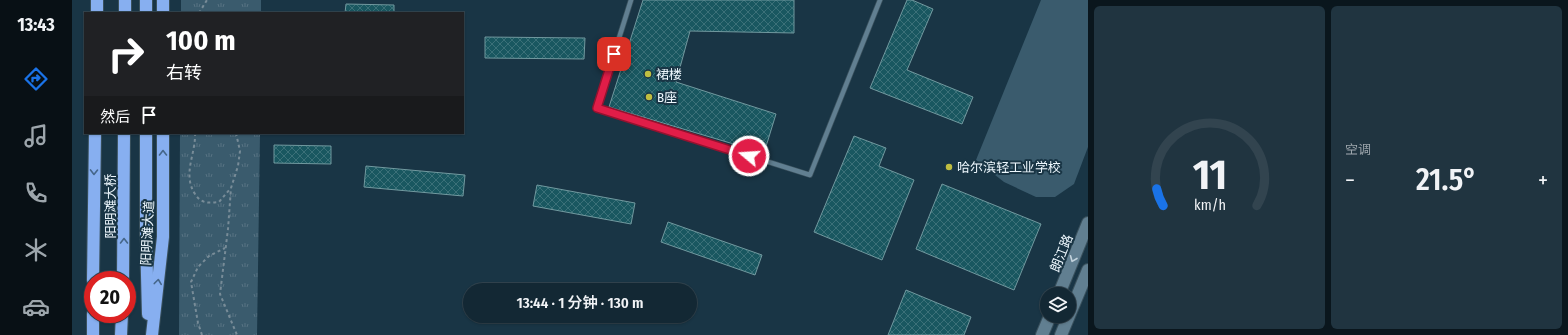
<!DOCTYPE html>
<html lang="zh">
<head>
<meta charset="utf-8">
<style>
	:root { --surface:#132834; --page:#203440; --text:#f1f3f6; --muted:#9da6ac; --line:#32444f; --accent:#1a73e8 }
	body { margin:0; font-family:"Fira Sans Condensed","Noto Sans SC",sans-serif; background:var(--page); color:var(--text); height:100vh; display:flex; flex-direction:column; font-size:15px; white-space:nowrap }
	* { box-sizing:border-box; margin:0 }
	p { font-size:13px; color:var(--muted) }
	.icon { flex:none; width:22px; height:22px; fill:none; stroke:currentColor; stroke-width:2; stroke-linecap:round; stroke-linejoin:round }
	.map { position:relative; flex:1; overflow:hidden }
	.side { display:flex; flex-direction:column; gap:6px; padding:6px; background:#0a161d; width:480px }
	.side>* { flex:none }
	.hud { position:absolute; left:12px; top:12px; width:380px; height:122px; border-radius:0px; box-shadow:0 1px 3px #0004,0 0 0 1px var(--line); background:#202124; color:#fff; overflow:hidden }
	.controls { position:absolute; left:968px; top:287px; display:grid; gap:8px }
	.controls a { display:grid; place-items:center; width:36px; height:36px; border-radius:50%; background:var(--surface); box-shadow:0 1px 3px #0004,0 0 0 1px var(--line); font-size:20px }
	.speed { position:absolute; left:12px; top:271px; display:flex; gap:8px; font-size:20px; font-weight:700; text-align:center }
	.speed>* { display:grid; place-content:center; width:52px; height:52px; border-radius:50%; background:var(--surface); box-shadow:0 1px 3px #0004,0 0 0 1px var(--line); line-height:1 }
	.speed .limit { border:6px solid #d22; background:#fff; color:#111 }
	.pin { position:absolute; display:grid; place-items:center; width:34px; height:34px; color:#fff; margin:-17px; border-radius:8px; box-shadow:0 2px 6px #0006 }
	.me { position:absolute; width:44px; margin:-22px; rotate:288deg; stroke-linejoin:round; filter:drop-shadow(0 0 3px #0008) }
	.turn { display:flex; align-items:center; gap:14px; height:84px; padding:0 16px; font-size:18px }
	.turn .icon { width:52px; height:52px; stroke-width:2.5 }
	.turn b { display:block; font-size:28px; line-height:34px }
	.then { display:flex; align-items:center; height:38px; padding:0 16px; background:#0003; gap:8px; font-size:15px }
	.big { font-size:30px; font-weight:600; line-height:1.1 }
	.side .tile { flex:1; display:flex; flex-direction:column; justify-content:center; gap:6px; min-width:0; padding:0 14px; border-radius:6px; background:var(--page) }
	.side .dial { align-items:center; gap:0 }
	.dial svg { height:104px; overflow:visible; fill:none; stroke:var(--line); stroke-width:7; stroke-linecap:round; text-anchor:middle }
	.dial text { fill:var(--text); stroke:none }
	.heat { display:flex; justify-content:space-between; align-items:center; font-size:22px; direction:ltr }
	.side .tiles { flex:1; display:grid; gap:6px; grid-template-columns:repeat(2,1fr) }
	.trip { position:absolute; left:391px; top:283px; width:234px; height:40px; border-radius:20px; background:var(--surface); box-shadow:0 1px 3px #0004,0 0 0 1px var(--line); font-weight:600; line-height:40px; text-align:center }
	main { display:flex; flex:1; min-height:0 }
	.tabs { display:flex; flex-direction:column; width:72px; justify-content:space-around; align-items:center; background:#081015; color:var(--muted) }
	.tabs .icon { width:28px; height:28px }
	.tabs .active { color:var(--accent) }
	.tabs b { font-size:18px; color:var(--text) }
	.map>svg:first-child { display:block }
</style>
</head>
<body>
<main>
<nav class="tabs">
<b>13:43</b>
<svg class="icon active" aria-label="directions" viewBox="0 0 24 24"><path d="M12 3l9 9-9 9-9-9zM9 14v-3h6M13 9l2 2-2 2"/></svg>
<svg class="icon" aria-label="music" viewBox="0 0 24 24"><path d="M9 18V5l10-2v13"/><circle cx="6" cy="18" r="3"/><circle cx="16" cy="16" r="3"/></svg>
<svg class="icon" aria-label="phone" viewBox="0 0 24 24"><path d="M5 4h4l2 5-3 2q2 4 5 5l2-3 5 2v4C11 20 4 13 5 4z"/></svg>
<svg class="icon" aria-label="climate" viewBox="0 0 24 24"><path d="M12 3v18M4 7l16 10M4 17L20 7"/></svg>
<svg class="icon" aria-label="car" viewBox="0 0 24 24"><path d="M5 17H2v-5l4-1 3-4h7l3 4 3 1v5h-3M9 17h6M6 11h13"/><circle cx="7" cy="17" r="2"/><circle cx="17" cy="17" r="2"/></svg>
</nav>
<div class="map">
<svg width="1016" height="335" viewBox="0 0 1016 335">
	<defs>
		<pattern id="park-tufts" width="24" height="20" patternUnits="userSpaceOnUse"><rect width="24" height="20" fill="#3a5b6d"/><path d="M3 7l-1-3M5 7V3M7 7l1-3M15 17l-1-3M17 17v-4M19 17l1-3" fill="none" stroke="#577383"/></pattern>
		<pattern id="building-cross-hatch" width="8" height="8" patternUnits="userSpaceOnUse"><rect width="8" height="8" fill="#195760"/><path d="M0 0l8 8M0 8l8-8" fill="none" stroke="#3b7078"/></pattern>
	</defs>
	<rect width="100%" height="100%" fill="#193545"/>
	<path fill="#3a5b6d" d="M969,0H1016V147L1002,184L983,197H964L932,182L904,160Z"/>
	<g fill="url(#park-tufts)">
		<rect x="109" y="0" width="80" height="13"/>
		<path d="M108,133H188L185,335H107Z"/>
	</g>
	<g fill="url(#building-cross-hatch)" stroke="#71999f">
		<path d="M571,0H722V33L618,31L604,82L704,114L692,153L537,107Z"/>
		<path d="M835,0H840L861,9L835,70L901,97L890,124L798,88Z"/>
		<path d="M274,4L322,5V13H273Z"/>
		<path d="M413,37L513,38L512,59L413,58Z"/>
		<path d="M782,136L814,148L807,166L842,180L810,260L742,232Z"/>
		<path d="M202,145L259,146V164L202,163Z"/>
		<path d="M294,166L393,175L391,196L292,187Z"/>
		<path d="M870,184L969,224L942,290L844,249Z"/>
		<path d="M465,185L563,203L559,224L461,206Z"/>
		<path d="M596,222L690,255L683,275L589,242Z"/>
		<path d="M834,290L899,317L892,335H816Z"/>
	</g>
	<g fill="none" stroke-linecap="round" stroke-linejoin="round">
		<g stroke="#3a515d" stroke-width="6">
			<path id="lane" d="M559,0L525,108L738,175L808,0"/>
		</g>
		<g stroke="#3a515d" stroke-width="14">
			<g id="secondary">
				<path d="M987,294L1016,223"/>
				<path d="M970,335L978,316"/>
				<path d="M989,335L1016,270"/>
			</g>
		</g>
		<g stroke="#3a515d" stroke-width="14">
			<g id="highway">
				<path d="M91,0V13"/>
				<path d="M25,13V0"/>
				<path d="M53,13V0"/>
				<path d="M74,13V0"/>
				<path d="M74,133V237L76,314"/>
				<path d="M21,280L23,133"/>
				<path d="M51,280L52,133"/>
				<path d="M21,314V335"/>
				<path d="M49,335L50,314"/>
				<path d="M80,335L91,237V133"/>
			</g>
		</g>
		<g stroke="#788c98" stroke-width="2" stroke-dasharray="3 3" stroke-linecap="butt">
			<path d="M127,13L135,0"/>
			<path d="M123,133C124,154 110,174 123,194C129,204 137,203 147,202L158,189"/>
			<path d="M164,133L168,151L166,166L159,188L156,229L148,294L165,335"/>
			<path d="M130,335L126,323L119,282L126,267L137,256L153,248"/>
		</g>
		<use href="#lane" stroke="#617f91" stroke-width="4.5"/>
		<use href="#secondary" stroke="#617f91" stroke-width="12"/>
		<use href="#highway" stroke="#87aff0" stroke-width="12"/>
	</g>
	<defs><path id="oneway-chevron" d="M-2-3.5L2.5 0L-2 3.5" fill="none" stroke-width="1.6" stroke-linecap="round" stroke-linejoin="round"/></defs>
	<g stroke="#456689">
		<use href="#oneway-chevron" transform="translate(91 153) rotate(-90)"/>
		<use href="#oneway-chevron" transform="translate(22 172) rotate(91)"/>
		<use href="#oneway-chevron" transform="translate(52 241) rotate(-90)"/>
		<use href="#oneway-chevron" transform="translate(86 282) rotate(-83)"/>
	</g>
	<use stroke="#c3d3dd" href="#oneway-chevron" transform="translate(1001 259) rotate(112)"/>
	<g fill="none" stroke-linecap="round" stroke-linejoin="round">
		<g stroke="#92132f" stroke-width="10">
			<path id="route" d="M542,54L525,108L677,156"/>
		</g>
		<use href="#route" stroke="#e11d48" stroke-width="7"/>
	</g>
	<g fill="#bfbe41" stroke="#193545" stroke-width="1.5">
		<circle cx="576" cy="74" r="4"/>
		<circle cx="577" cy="97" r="4"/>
		<circle cx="877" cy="167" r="4"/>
	</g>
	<g text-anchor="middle" stroke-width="4" stroke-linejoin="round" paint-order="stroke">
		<g font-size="13" fill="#edf7fd" stroke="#193545" text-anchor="start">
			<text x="584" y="79">裙楼</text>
			<text x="585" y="102">B座</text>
			<text x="885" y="172">哈尔滨轻工业学校</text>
		</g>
		<g font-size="13" fill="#edf7fd" stroke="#193545">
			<text transform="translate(38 206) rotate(-90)" y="5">阳明滩大桥</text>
			<text transform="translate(75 233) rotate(-87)" y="5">阳明滩大道</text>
			<text transform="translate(989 253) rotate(-68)" y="5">朗江路</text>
		</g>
	</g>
</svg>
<div class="controls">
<a><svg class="icon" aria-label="layers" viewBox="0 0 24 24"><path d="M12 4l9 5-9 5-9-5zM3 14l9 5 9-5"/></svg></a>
</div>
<div class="speed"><div class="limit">20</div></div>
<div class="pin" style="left:542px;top:54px;background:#d93025"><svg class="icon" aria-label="arrive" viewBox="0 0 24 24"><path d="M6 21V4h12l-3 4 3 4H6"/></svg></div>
<svg class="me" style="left:677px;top:156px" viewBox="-20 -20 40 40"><circle r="17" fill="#e11d48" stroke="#fff" stroke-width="3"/><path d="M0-11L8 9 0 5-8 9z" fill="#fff"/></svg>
<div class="trip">13:44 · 1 分钟 · 130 m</div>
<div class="hud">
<div class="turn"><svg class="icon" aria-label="right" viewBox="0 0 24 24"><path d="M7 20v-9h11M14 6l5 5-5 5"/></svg><div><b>100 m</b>右转</div></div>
<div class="then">然后<svg class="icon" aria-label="arrive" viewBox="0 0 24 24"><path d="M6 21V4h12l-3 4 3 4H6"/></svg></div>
</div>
</div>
<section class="side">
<div class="tiles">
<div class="tile dial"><svg viewBox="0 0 100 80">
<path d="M14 69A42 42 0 1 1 86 69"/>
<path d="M14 69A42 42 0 0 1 9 56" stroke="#1a73e8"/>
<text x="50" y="56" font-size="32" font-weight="700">11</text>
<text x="50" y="72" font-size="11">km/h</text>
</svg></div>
<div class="tile"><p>空调</p>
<div class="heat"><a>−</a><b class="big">21.5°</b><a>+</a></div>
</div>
</div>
</section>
</main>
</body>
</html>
